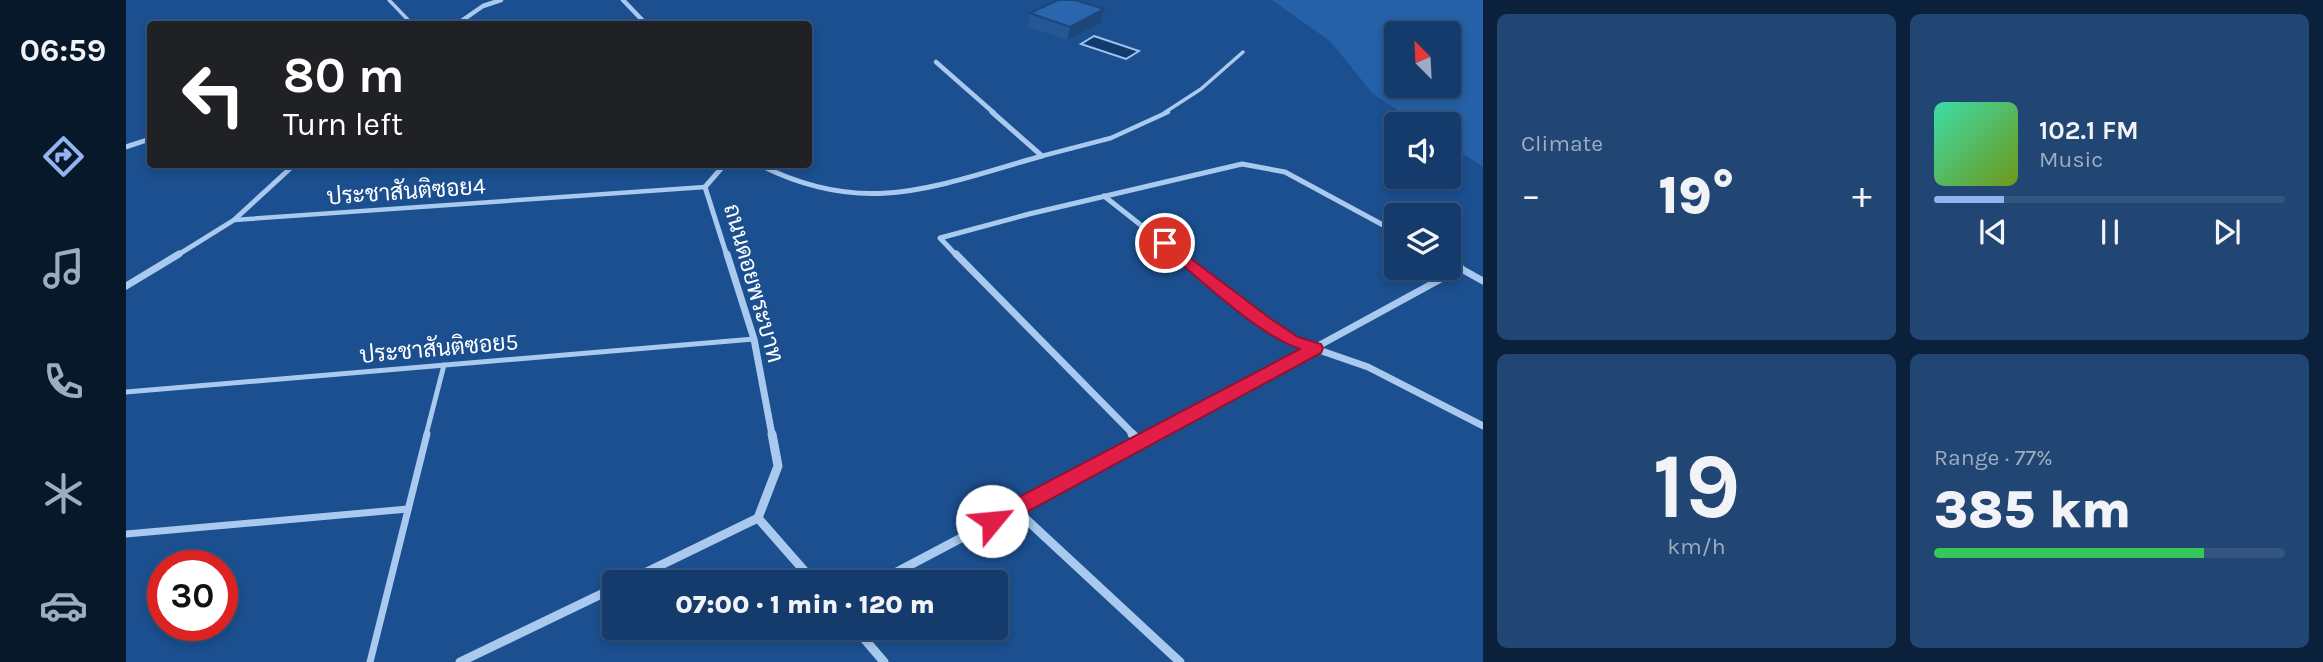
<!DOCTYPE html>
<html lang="en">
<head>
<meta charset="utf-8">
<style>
	:root { --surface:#143b6b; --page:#214673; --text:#f1f3f6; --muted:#9dadc1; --line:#33557e; --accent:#95b2f1 }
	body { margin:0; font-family:Karla,Sarabun,sans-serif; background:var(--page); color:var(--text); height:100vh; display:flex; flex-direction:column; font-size:26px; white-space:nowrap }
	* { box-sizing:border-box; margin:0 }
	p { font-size:23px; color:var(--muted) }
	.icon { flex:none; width:38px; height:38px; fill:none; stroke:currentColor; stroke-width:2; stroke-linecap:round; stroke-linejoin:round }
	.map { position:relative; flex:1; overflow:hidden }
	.side { display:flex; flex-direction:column; gap:14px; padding:14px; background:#0b203b; width:840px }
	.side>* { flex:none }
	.top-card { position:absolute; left:21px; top:21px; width:665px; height:147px; border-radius:7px; box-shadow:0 4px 10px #0003,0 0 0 2px var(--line); background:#202124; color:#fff; overflow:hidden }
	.needle { width:46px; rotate:336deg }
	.tools { position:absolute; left:1258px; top:21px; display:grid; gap:14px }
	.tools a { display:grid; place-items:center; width:77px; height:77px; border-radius:7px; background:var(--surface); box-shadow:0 4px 10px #0003,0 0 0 2px var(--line); font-size:35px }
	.speed { position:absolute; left:21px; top:550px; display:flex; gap:14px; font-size:35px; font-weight:700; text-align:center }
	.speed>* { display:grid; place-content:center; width:91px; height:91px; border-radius:50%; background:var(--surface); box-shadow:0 4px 10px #0003,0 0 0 2px var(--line); line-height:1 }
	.speed .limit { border:10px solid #d22; background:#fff; color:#111 }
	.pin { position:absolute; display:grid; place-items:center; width:60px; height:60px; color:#fff; margin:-30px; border:4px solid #fff; border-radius:50%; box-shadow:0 2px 7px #0007 }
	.me { position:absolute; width:77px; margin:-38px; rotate:62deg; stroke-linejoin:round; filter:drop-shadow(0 0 5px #0008) }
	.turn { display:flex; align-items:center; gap:24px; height:147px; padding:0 21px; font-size:32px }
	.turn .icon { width:91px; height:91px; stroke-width:2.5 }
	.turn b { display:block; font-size:49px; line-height:60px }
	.big { font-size:52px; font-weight:800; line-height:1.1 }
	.side .widget { flex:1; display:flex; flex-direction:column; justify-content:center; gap:10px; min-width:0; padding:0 24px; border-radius:10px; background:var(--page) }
	.side .dial { align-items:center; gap:0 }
	.dial b { font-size:91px; line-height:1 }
	.song { display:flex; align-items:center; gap:21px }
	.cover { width:84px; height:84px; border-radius:10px; background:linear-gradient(135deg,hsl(160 70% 55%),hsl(80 70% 35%)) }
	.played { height:7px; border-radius:4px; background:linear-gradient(90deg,var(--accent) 20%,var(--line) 20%) }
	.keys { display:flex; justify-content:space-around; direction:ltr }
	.heat { display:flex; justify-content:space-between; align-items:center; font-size:38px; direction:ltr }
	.charge { height:10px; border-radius:5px; background:linear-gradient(90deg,#34c759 77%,var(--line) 0) }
	.side .tiles { flex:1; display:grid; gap:14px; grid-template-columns:repeat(2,1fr) }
	.trip { position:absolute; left:476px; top:570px; width:406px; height:70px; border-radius:7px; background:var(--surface); box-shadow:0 4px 10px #0003,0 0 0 2px var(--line); font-weight:800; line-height:70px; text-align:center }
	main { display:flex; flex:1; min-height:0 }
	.menu { display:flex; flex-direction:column; width:126px; justify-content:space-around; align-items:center; background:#08182b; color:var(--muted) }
	.menu .icon { width:49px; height:49px }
	.menu .current { color:var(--accent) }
	.menu b { font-size:32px; color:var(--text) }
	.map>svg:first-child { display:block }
</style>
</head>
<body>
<main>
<nav class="menu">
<b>06:59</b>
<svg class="icon current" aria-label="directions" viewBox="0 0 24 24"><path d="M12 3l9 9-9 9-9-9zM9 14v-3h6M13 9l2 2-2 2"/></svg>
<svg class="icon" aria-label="music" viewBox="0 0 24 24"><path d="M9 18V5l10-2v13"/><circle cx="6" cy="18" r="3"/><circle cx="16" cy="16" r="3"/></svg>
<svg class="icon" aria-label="phone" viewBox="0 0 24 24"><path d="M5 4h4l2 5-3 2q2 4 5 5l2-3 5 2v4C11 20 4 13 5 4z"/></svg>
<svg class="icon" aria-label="climate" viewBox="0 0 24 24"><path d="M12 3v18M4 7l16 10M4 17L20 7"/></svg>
<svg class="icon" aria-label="car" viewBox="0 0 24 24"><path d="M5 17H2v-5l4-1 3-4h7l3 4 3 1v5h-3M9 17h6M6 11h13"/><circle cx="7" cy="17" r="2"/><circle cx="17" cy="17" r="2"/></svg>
</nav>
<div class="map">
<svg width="1357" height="662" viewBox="0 0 1357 662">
	<rect width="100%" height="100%" fill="#1b4f8f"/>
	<path fill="#2461a8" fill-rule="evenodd" d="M1146,0H1357V167L1323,144V124H1293L1247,94L1204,41ZM1270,33H1323V86H1270Z"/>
	<path fill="#123a6d" stroke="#9cc4f0" stroke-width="2" d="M968,36L1013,51L1000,59L955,44Z"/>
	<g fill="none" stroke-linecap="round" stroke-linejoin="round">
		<g stroke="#a9c9ee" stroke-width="3.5">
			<path d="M263,0L286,24"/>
			<path d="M1038,113L1075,89L1117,52"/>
		</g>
		<g stroke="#a9c9ee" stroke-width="4.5">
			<path d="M916,156L985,138L1042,112"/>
			<path d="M108,220L579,187"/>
		</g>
		<g stroke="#a9c9ee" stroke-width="5">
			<path d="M0,392L628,339"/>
			<path d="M300,435L318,365"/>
		</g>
		<g stroke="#a9c9ee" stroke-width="7">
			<path d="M0,534L282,509"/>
			<path d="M244,662L301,434"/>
		</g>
		<g stroke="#a9c9ee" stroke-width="4.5">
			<path d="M497,0L520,24"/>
			<path d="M331,24L357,6L375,0"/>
			<path d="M810,62L868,113"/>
		</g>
		<g stroke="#a9c9ee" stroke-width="5">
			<path d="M0,147L24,139"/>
			<path d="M599,164L579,187L601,256"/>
			<path d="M632,164C739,219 809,186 916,156L866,112"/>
			<path d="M978,196L1054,256"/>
			<path d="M50,256L108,220L169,164"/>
			<path d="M831,256L814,238L903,214L1116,164L1159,172L1270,232"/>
		</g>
		<g stroke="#a9c9ee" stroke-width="7">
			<path d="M601,254L628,339L646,435"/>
			<path d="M830,254L1008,435"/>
			<path d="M1051,254L1139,323L1167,341L1242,367L1357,426"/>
			<path d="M1323,262L1357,281"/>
			<path d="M0,286L53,254"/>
			<path d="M1029,435L1335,268"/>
		</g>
		<g stroke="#a9c9ee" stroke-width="9">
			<path d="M1006,434L1015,443"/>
			<path d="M889,509L1054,662"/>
			<path d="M632,518L689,583"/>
			<path d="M498,583L632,518L652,466L646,434"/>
			<path d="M750,583L1032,434"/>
			<path d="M729,628L758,662"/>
			<path d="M334,662L488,588"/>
		</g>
	</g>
	<path fill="#245895" d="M978,9L974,23L941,40L902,27L904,13Z"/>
	<path fill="#1d4779" d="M978,9L974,23L941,40L944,27Z"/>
	<path fill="#2a66ad" stroke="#1d4779" stroke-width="2" d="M932,0H949L978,9L944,27L904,13Z"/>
	<path fill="#e11d48" stroke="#92132f" stroke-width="2" d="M1039,239L1145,319L1172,337L1195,344L1197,348L1195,353L873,527L866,530L859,527L856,521L859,515L1174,349C1130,334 1072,277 1034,246L1032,243Z"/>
	<g text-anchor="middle" stroke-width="7" stroke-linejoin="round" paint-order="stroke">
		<g font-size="23" fill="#fff" stroke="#1b4f8f">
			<text transform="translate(280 191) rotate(-4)" y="8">ประชาสันติซอย4</text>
			<text transform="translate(628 283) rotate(74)" y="8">ถนนดอยพระบาท</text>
			<text transform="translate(313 348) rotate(-5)" y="8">ประชาสันติซอย5</text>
		</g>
	</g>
</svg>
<div class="tools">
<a><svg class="needle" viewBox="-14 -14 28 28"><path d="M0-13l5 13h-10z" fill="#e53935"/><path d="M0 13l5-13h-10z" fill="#9dadc1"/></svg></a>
<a><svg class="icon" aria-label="sound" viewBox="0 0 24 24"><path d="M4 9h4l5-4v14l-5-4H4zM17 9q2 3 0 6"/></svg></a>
<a><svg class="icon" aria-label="layers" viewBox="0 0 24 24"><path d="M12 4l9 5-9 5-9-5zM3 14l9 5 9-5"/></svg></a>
</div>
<div class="speed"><div class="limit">30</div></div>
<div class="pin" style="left:1039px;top:243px;background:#d93025"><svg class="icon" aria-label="arrive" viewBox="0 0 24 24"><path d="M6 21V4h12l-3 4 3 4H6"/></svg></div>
<svg class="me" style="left:866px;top:521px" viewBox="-20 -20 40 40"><circle r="19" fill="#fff"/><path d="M0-13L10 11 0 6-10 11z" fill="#e11d48"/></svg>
<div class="trip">07:00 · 1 min · 120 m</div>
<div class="top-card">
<div class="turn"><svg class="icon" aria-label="left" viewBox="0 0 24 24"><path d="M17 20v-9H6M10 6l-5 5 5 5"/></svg><div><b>80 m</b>Turn left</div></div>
</div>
</div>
<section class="side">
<div class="tiles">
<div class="widget"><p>Climate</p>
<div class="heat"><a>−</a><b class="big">19°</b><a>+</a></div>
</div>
<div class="widget">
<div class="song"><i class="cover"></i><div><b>102.1 FM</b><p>Music</p></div></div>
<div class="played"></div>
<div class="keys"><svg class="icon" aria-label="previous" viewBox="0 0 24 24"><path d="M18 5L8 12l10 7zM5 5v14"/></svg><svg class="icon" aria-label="pause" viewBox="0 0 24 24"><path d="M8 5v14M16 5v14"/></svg><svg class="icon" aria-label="next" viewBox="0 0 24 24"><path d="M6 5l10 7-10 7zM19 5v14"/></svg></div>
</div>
<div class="widget dial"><b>19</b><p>km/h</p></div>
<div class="widget"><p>Range · 77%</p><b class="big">385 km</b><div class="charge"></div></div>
</div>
</section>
</main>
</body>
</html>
